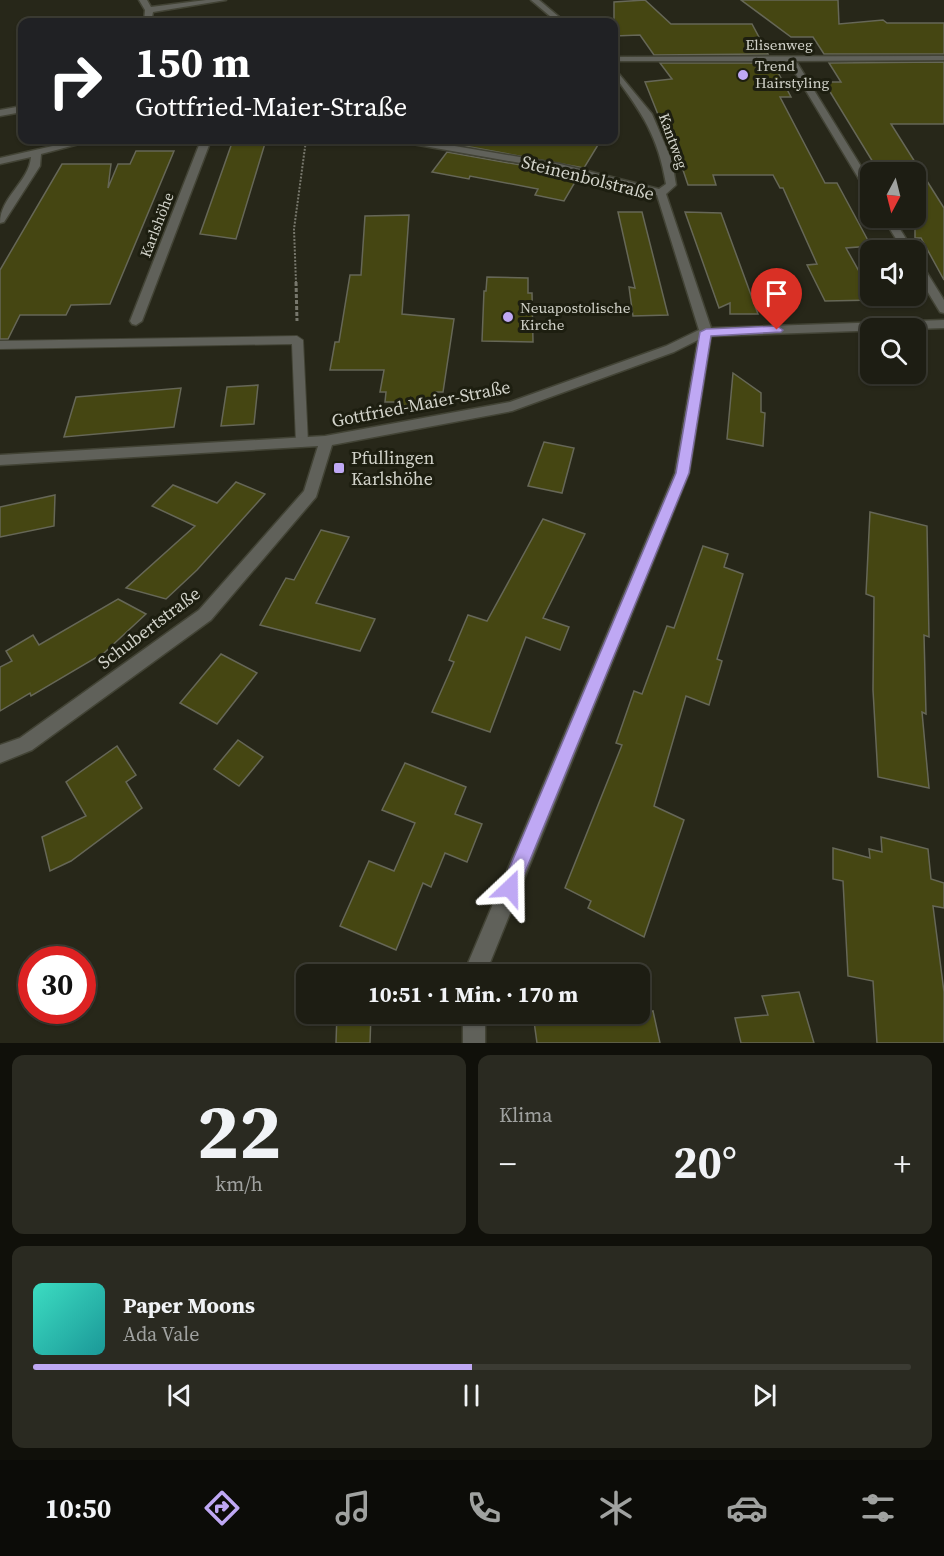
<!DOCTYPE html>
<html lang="de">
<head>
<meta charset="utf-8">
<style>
	:root { --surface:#1d1d13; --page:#2a2a21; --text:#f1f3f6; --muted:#a0a2a0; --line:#3b3b33; --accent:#bfa8f4 }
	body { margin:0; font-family:"Source Serif 4",serif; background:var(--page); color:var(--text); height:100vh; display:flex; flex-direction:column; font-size:22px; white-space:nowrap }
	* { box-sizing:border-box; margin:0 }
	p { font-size:20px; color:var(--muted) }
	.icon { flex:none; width:33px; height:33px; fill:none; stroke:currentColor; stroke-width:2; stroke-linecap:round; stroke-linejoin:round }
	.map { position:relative; height:1043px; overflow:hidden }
	.drawer { display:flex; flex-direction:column; gap:12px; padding:12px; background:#10100a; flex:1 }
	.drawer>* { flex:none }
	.guide { position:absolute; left:18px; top:18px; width:600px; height:126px; border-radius:12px; box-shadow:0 2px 4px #0004,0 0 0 2px var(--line); background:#202124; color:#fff; overflow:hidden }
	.needle { width:39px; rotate:187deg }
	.tools { position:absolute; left:860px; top:162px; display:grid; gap:12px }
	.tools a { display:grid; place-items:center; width:66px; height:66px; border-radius:12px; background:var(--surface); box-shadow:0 2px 4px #0004,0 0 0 2px var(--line); font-size:30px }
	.speed { position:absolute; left:18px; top:946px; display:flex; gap:12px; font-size:30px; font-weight:700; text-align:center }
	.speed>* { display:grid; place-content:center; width:78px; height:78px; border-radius:50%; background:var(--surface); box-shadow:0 2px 4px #0004,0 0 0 2px var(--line); line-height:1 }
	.speed .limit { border:9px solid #d22; background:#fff; color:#111 }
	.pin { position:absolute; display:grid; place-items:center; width:51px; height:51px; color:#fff; margin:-62px -26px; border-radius:50% 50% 50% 0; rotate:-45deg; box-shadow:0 0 6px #0007 }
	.pin .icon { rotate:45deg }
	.me { position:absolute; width:66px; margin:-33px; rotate:23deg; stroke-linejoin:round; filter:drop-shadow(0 0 4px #0008) }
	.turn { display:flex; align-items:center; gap:21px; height:126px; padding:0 18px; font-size:27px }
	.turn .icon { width:78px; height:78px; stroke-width:2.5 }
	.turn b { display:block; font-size:42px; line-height:51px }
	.big { font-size:45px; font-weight:700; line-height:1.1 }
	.drawer .card { flex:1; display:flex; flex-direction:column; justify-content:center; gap:9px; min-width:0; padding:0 21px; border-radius:12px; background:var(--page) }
	.drawer .dial { align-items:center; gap:0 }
	.dial b { font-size:78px; line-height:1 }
	.song { display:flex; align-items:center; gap:18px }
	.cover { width:72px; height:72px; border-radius:9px; background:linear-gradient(135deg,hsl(170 70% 55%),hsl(180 70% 35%)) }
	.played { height:6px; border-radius:3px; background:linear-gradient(90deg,var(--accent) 50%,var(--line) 50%) }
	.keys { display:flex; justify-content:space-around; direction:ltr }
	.heat { display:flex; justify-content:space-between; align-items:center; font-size:33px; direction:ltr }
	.drawer .tiles { flex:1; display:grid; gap:12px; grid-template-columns:1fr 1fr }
	.card:last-child { grid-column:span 2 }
	.trip { position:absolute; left:296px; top:964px; width:354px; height:60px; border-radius:12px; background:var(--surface); box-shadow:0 2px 4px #0004,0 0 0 2px var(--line); font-weight:700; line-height:60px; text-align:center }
	.tabs { display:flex; height:96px; justify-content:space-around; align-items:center; background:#0c0c08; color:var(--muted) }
	.tabs .icon { width:42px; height:42px }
	.tabs .active { color:var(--accent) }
	.tabs b { font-size:27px; color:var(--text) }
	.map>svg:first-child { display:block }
</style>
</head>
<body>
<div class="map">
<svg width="944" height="1043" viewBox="0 0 944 1043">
	<rect width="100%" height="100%" fill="#272719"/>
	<g fill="#454612" stroke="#666757" stroke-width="1.5">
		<path d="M645,0L671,24H752L768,54L654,55L640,35L614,36V2Z"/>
		<path d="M741,0H838L839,24L883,20L887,23H944V54H824L813,37H791Z"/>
		<path d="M944,62V124H891L944,208V280L921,238H915V172H879L824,82H841L829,63Z"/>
		<path d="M660,63H773L791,97H780L825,183H837L871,246L846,248L870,291V296L875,300L825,301L807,265L817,264L783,188H780L773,175H713L716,185H688L677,152H673L645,82L672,79Z"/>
		<path d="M233,140H266L236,239L200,234Z"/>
		<path d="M458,140H601L584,168L454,144Z"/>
		<path d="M136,151H174L110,304L71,305L66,315H20L8,339H0V270L62,164H111L108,188L118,164H130Z"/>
		<path d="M447,152L560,172L578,177L564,201L535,195L538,189L470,176L469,179L432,172Z"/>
		<path d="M618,212H642L668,315L633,316L629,287L635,288Z"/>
		<path d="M685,212L721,213L758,314H730V303L719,308Z"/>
		<path d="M409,215L402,314L454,319L443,392H436L435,402H425V407L396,405V402H385L386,392H380L384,370H330L335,342H339L350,275H361L365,216Z"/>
		<path d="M487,277L528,278V293H532L533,342L482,341L484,291H486Z"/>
		<path d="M733,373L761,393V412L765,413L763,446L727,439Z"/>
		<path d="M258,385L254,424L221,426L227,387Z"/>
		<path d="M181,388L174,427L64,437L76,397Z"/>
		<path d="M544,442L574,448L562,493L528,486Z"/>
		<path d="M236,482L265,494L197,570L166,599L126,588L195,526L152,506L173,485L217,503Z"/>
		<path d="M55,495L54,526L0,537V507Z"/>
		<path d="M870,512L927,526L929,637L924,635L926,714L922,712L929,788L878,777L873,690L874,597L866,594Z"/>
		<path d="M543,519L585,534L543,618L569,627L560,650L526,637L490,732L432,712L454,662L449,660L468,615L487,621Z"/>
		<path d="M321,530L349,537L316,603L375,619L360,651L260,625L286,578L294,580Z"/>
		<path d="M703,546L728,554L724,567L743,574L717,659L722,661L709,705L686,696L654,806L684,820L644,937L588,908L591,901L565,888L622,745L616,743L634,691L642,694L667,626L674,628Z"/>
		<path d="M118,599L146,614L104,653L31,696L30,693L0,711V667L12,661L6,651L33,635L39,645Z"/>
		<path d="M221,654L257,673L217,724L180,703Z"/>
		<path d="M238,740L263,757L239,786L214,769Z"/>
		<path d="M117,746L136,775L126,782L142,808L71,861L50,871L42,837L86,816L66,782Z"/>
		<path d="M405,763L466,787L455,814L482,824L467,862L445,853L431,887L423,883L396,950L340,926L369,861L394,871L415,823L382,810Z"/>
		<path d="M881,837L928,849L931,879L944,883V908L933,906L944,992V1043H877L873,981L848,976L843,881L833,879V848L870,858L869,849L882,852Z"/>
		<path d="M799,992L814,1043H741L735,1018L768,1015L762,996Z"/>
		<path d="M653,1011L660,1043H537L533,1014H639Z"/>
		<path d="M337,1014H371L370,1043H336Z"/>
	</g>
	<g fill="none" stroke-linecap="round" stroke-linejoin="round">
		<g stroke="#424335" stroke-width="2">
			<path id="service" d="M297,336L303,340L308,443L302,447L296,443L292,344L0,349V341Z"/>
		</g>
		<g stroke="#424335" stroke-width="3">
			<g id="minor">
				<path d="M139,0H147L151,7L206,0H226L153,12L151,22H144L145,10Z"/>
				<path d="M531,0H539L565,22H557Z"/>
				<path d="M944,56V60L796,61L870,181V192L865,189L788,61H614V57Z"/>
				<path d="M614,68L652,114L672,161L676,185L666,194L711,328L944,320V328L711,336L689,473L485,975H463L675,473L698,340L674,352L512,411L332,445L316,497L211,620L32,750L0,763V745L20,738L199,610L304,491L318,446L0,465V455L325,436L510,402L666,346L699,330L657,195L560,170L407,143L402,140H420L560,164L659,189L666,184C658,136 642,113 614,75Z"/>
				<path d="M22,106V112L0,116V110Z"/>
				<path d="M79,140H94L41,154L40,166L4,222L0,223C0,197 29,182 31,157L0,164V158Z"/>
				<path d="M201,140H211L142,321L136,325L132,324L130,321Z"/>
				<path d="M883,218H893L913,250H903Z"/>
				<path d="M915,259L919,260L944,300V313L940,312L915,271Z"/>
				<rect x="463" y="1014" width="22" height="29"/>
			</g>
		</g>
		<path stroke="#77776c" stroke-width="2" stroke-dasharray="2 1.5" stroke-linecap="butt" d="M296,283L294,229L306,140"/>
		<path stroke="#77776c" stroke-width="3" stroke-dasharray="4 2" stroke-linecap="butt" d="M296,282L297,321"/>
		<use href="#service" fill="#60615a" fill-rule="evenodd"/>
		<use href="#minor" fill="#60615a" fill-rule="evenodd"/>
	</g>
	<path fill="#bfa8f4" stroke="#7c6d9f" stroke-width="1.5" d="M777,326L783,330L781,332L711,336L689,473L516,894L510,897L503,894L501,888L676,473L700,332L706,329Z"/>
	<g fill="#bfa8f4" stroke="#1d1e10" stroke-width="2">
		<circle cx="743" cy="75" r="6"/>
		<circle cx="508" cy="317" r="6"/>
		<rect x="333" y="462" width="12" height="12" rx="3"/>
	</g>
	<g text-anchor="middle" stroke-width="6" stroke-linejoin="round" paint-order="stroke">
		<g font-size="15" fill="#d2d3ca" stroke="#1d1e10">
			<text x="779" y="50">Elisenweg</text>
			<text transform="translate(673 141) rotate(70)" y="5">Kantweg</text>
			<text transform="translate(157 225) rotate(-69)" y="5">Karlshöhe</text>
		</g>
		<g font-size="15" fill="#d2d3ca" stroke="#1d1e10" text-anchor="start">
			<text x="755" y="71">Trend<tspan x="755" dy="17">Hairstyling</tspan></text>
			<text x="520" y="313">Neuapostolische<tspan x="520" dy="17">Kirche</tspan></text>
		</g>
		<g font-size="18" fill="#d2d3ca" stroke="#1d1e10">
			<text transform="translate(588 178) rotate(14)" y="6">Steinenbolstraße</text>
			<text transform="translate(421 404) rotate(-11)" y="6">Gottfried-Maier-Straße</text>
			<text transform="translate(149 628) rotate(-37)" y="6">Schubertstraße</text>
		</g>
		<g font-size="18" fill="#d2d3ca" stroke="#1d1e10" text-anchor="start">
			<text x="351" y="464">Pfullingen<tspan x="351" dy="21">Karlshöhe</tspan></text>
		</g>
	</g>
</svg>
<div class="tools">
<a><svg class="needle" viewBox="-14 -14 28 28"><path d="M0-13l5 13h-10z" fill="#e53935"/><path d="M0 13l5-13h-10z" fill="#a0a2a0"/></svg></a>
<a><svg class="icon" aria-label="sound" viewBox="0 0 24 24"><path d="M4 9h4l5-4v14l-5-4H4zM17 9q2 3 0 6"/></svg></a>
<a><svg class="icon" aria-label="search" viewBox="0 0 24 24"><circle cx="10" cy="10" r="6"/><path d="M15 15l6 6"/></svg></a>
</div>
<div class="speed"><div class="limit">30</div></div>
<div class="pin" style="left:777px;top:330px;background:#d93025"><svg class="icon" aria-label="arrive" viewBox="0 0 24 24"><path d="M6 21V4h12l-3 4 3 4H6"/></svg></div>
<svg class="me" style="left:510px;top:888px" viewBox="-20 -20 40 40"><path d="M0-17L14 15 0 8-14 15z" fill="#bfa8f4" stroke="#fff" stroke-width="4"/></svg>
<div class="trip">10:51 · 1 Min. · 170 m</div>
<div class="guide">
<div class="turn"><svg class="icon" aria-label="right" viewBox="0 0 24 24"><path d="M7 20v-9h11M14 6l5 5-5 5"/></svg><div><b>150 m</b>Gottfried-Maier-Straße</div></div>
</div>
</div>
<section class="drawer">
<div class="tiles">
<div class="card dial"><b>22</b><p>km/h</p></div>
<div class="card"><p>Klima</p>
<div class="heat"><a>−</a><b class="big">20°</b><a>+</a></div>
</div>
<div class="card">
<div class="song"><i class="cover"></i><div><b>Paper Moons</b><p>Ada Vale</p></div></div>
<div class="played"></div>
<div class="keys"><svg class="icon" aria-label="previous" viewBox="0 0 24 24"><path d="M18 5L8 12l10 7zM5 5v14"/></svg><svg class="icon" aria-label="pause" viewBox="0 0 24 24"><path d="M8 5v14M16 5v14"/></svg><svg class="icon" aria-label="next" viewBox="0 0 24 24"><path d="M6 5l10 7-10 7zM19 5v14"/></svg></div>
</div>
</div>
</section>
<nav class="tabs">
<b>10:50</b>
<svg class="icon active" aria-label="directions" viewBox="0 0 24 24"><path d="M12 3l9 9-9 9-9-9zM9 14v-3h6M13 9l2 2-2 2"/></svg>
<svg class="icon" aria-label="music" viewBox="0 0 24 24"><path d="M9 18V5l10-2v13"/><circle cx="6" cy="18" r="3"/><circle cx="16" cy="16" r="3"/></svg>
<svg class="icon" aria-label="phone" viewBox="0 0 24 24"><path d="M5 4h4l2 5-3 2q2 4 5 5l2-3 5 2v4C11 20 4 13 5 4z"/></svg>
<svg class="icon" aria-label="climate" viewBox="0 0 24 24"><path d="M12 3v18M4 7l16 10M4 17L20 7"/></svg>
<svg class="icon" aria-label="car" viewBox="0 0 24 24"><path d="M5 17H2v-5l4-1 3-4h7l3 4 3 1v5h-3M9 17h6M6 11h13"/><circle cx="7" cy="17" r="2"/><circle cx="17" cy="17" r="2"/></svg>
<svg class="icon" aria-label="filters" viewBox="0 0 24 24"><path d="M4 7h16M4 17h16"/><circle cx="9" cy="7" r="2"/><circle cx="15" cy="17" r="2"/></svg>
</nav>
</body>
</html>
